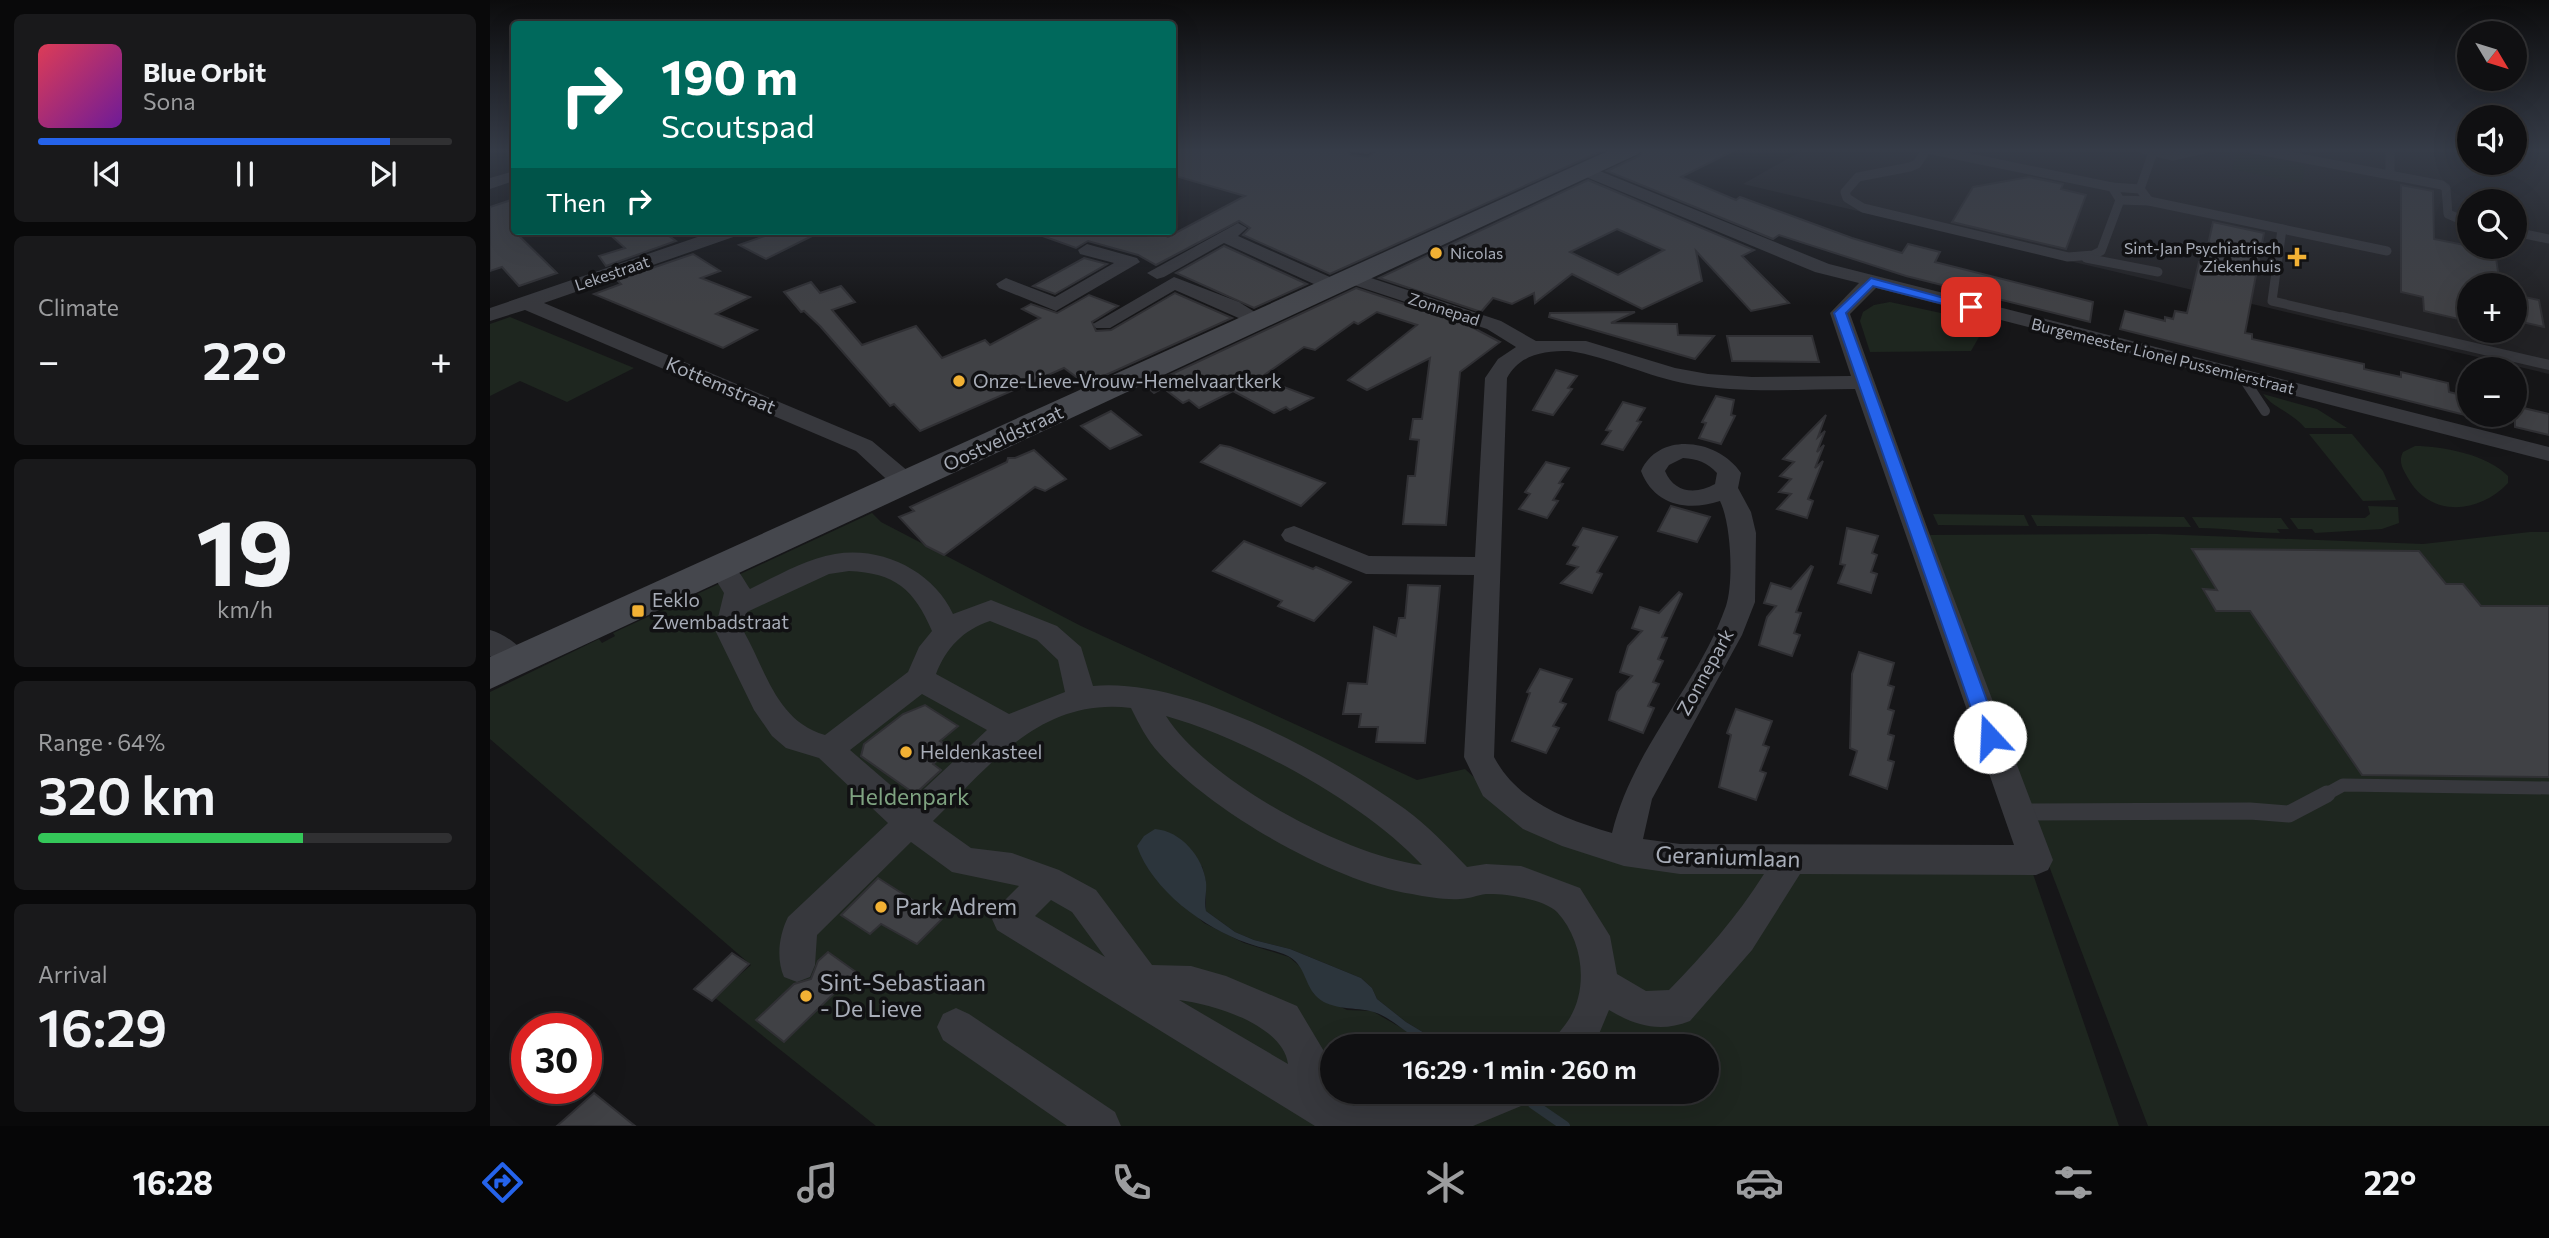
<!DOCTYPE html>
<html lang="en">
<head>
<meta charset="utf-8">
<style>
	:root { --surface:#101012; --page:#19191b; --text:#f1f3f6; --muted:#9c9d9f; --line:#303032; --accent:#2563eb }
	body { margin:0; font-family:Commissioner,sans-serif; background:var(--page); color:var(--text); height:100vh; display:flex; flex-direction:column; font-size:26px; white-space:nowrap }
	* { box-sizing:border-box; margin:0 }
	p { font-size:23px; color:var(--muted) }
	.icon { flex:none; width:38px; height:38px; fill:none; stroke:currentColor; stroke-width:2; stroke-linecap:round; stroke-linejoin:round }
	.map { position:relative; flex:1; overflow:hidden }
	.side { display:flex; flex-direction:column; gap:14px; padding:14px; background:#09090a; width:490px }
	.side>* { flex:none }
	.banner { position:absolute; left:21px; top:21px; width:665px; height:214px; border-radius:7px; box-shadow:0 7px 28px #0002,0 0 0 2px var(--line); background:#00695c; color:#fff; overflow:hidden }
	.needle { width:46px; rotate:128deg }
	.buttons { position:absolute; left:1967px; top:21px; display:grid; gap:14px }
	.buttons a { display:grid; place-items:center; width:70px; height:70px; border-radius:50%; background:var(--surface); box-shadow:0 7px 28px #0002,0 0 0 2px var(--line); font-size:35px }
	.speed { position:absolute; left:21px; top:1013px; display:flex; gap:14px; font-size:35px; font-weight:700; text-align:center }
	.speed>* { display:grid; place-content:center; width:91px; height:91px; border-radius:50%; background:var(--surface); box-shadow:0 7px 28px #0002,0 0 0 2px var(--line); line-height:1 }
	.speed .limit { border:10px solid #d22; background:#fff; color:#111 }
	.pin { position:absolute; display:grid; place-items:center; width:60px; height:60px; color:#fff; margin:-30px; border-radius:14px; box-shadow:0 4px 10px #0006 }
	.me { position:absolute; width:77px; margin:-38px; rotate:340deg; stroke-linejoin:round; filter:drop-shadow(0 0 5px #0008) }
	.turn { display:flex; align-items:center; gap:24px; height:147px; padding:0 35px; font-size:32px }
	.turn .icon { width:91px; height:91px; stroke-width:2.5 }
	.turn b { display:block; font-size:49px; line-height:60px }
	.then { display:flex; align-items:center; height:66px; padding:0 35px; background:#0003; gap:14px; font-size:26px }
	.big { font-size:52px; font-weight:600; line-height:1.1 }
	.side .widget { flex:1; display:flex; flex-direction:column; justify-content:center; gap:10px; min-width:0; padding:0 24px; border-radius:10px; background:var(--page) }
	.side .dial { align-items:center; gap:0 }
	.dial b { font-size:91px; line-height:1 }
	.song { display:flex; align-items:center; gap:21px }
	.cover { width:84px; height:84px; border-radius:10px; background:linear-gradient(135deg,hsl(350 70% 55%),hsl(280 70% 35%)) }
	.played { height:7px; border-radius:4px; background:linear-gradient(90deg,var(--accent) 85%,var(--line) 85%) }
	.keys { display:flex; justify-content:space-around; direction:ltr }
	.heat { display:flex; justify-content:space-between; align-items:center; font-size:38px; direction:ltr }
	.charge { height:10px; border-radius:5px; background:linear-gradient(90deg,#34c759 64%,var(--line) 0) }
	.trip { position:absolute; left:830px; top:1034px; width:399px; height:70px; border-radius:35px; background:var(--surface); box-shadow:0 7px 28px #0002,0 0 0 2px var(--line); font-weight:600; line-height:70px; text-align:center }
	.dock { display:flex; height:112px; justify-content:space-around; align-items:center; background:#060607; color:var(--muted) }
	.dock .icon { width:49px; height:49px }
	.dock .active { color:var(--accent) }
	.dock b { font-size:32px; color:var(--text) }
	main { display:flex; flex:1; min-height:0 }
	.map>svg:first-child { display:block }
</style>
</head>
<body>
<main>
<section class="side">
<div class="widget">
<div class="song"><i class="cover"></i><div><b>Blue Orbit</b><p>Sona</p></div></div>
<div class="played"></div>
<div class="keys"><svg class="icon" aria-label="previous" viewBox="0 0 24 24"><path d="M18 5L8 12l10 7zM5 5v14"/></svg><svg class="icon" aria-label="pause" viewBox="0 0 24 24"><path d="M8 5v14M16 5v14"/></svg><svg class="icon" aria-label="next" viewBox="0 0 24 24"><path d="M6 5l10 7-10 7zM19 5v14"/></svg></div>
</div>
<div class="widget"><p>Climate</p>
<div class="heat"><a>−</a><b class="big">22°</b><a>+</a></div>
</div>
<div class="widget dial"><b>19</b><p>km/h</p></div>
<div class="widget"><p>Range · 64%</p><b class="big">320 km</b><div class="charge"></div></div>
<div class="widget"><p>Arrival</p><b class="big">16:29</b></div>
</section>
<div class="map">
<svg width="2059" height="1126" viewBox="0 0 2059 1126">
	<rect width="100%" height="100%" fill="#161618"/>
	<path fill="#222225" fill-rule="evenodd" d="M1315,149H1979V163H2025V149H2059V374L1253,184ZM1979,201H2025V247H1979ZM1979,285H2025V331H1979Z"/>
	<g fill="#1e261f" fill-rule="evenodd">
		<path d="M1747,151L1815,165L1812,183L1742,169Z"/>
		<path d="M1400,302L1497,323L1481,351L1380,352L1370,321L1373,312L1384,305Z"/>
		<path d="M20,317L144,368L77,402L30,381L0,396V324Z"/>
		<path d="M1773,394L1827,409L1857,428H1815C1801,411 1784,409 1773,394Z"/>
		<path d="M1819,434H1862L1893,471L1906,500L1873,501Z"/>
		<path d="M1925,446C1953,446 1998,455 2018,476V483C1989,514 1940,518 1918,478C1913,469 1908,462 1913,452Z"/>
		<path d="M1878,506L1908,507L1909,523L1892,529L1825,533L1822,529H1808L1800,518H1875L1880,514Z"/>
		<path d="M382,513L391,522L591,626L927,780L975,769L999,791L1085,844L1541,868L1629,1126H386L224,997L261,965L0,739V692L109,639L112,643L125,636L123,633ZM712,866L716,882V911L745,932L764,940L800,949L871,978L882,988L887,999L916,1022L956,1046H1216V1092H842V1046H943L882,1011L857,1010L824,994L814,970L799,957L754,943L714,923L666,878Z"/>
		<path d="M1443,514L1534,515L1539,526L1448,525Z"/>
		<path d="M1541,515L1694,517L1701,527L1547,526Z"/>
		<path d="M1702,517L1791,518L1799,529H1787L1790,533C1763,533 1736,528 1709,528Z"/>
		<path d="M2040,532H2059V1126H1658L1433,535L1667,534L1933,544Z"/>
	</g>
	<path fill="#2c353c" d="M665,829C691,831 713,857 716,882C717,892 714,901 716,911L745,932L764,940L800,949L871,978L882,988L887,999L916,1022L956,1046C923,1047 907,1017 880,1011C862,1007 838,1010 825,995C814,982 815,965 798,956C785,950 770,948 757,943C714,928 662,890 647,846L654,836Z"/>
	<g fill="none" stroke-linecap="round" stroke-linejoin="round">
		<path stroke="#2c353c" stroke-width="10" d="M1043,1104L1075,1126"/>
	</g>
	<g fill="#404145" stroke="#303034" stroke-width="2" fill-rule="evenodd">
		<path d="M682,149H856L861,155L878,157L888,149H1116L840,274L753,235L760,228L749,221L666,265L648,255L598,241L586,248L547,234V231H638L647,234L665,231L678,237L755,196L682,175Z"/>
		<path d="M1154,149H1247L1191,177L1246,200L1250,197L1362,238L1412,253L1418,244L1450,252L1445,262L1603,302L1600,322L1416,276L1289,235L1283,239L1117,171L1149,156Z"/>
		<path d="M1539,177L1573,184L1571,189L1596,195L1576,249L1462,222L1483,187Z"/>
		<path d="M1098,180L1264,250L1252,256L1299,303L1261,311L1206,251L1212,281L1152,309L1082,274L1045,303L1044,293L1022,304L1003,298L991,312L889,278ZM1127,229L1174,250L1128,275L1080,252Z"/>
		<path d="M1911,185L1943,191L1944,239L2005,251L2010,285H1979V307L1975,306L1977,321L1934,311L1933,297L1911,292Z"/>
		<path d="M24,199V231L67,273L29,286L12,267L0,271V207Z"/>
		<path d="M1723,222L1774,233L1755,333L1762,334V339L1874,364V369L1911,377V372L1958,383L1959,392L1979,397V416L1630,329L1635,311L1675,321V317L1683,319L1685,311L1697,313L1709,262L1714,263Z"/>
		<path d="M116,231H172L186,241L116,266L109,256L135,248Z"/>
		<path d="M289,231H332L276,259L249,245Z"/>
		<path d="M734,246L817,284L764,308L686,273Z"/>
		<path d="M203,254L230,271L211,278L260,297L226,314L267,330L233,348L104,294L131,284L127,280Z"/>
		<path d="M594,258L617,264L565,294L543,286Z"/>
		<path d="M321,282L330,293L351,286L365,302L342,310L372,345L426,326L452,358L495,340L500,345L550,318L532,309L541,304L567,313L599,295L628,306L602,322L606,331L621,330L685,293L742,318L596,384L574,368L430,431L404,404L400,406L330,326L314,311L311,312L294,292Z"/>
		<path d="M866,288L978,325L1010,342L970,372L956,525L913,524L918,476H925L929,440L920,439L923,419H932L940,358L877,390L858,380L927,325L887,312L868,324L864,322L825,350L814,347L770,378L823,398L800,410L796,407L784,413L743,391L709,408L699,400L693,403L673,388L664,393L656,386Z"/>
		<path d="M2025,295L2049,300L2054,327L2027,321Z"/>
		<path d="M1145,312L1121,323L1187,324L1188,335L1224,336L1205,359L1059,317L1060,313Z"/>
		<path d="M1237,336H1322L1329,362L1242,361Z"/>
		<path d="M1066,370L1087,376L1078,388L1082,389L1063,415L1043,410Z"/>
		<path d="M1226,396L1244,400L1241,415L1245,416L1231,444L1209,438L1216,423L1212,422Z"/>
		<path d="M1133,402L1155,408L1147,421L1151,422L1133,450L1112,444L1121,431L1116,430Z"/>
		<path d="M2025,406L2059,414V435L2025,427Z"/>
		<path d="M621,411L651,435L620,449L591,426Z"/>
		<path d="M1336,415L1328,437L1335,431L1327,452L1334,445L1325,468L1333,461L1318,499L1323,501L1317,518L1287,509L1301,494L1289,492L1301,479L1290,476L1304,462L1293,459Z"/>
		<path d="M730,445L740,447L835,483L811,506L711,462Z"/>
		<path d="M544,450L576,479L555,491L545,487L454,555L436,546L409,517L424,511L420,507L517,462L518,458H525Z"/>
		<path d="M1056,462L1079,468L1069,483L1073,484L1063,500L1068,501L1057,518L1029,509L1040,494L1035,492Z"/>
		<path d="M1181,506L1220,517L1207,542L1168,531Z"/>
		<path d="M1093,528L1127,537L1107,572L1112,574L1102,593L1071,583L1088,567L1077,564L1088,547L1083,545Z"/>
		<path d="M1357,528L1388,536L1382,553L1387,555L1381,572L1387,574L1381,593L1348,583L1355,565L1350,564Z"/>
		<path d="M754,541L823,569L826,567L861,582L824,621L788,606L792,601L723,571Z"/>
		<path d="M1702,549L1929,551L1956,584H1973L1991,606H2059V777L1872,775L1760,611H1726L1713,589L1727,590Z"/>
		<path d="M1321,566L1323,567L1306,612L1311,613L1304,633L1310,635L1302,656L1269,645L1277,617L1286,606L1274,603L1281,583L1301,589Z"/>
		<path d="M918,585L950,586L935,743L886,742L888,727H869L871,714H853L858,683L877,684L884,627L906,636L909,618H915Z"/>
		<path d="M1189,592L1192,594L1172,637L1177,638L1168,659L1173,661L1163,682L1169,684L1158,706L1164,708L1153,733L1119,720L1127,692L1142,676L1130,672L1138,646L1152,631L1142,628L1150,607L1169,613Z"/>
		<path d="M1369,652L1404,663L1398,685L1404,687L1398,709L1404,711L1398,734L1404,736L1398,760L1404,762L1397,789L1360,775L1367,751L1360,748L1362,674Z"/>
		<path d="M1050,669L1082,679L1070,702L1076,704L1063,726L1069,728L1056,753L1022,741L1040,693L1037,692Z"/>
		<path d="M435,705L468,726L450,741L462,748L443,764L451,770L425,794L371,756L374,744L413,714Z"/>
		<path d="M1246,709L1282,721L1273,745L1279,747L1270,771L1276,773L1266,800L1229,787L1241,735L1237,733Z"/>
		<path d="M388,878L452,919L427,944L391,924L380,934L351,915Z"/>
		<path d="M338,952L366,972L294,1042L266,1020L304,984L321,979L328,961Z"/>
		<path d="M242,953L259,964L222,1001L204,989Z"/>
		<path d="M104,1093L145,1126H67Z"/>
	</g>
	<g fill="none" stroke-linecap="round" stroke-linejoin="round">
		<g stroke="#37383d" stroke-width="9">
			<path d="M1437,149L1427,164L1420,167L1368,177L1355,192L1357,198L1373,208L1578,257L1603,255L1611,251L1630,200"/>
			<path d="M1437,149L1622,187"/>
			<path d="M1652,149L1683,156L1714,149"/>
			<path d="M1763,149L1952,185L1956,188L1958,214L1979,223"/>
			<path d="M1900,149V174"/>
			<path d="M1622,187L1650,189L1659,201L1630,200Z"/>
			<path d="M1650,189L1662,155"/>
			<path d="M1659,201L1897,251"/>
			<path d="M1792,229L1782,301L1859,319"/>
			<path d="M2025,232L2059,239"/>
			<path d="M1596,258L1668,272"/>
		</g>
		<g stroke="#37383d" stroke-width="10">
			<path d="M1852,317L2059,365"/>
			<path d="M1752,376L1775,411"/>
		</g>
		<path stroke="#37383d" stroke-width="13" d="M1833,796L1853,785L2059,788"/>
		<path stroke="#37383d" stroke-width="17" d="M1528,812L1760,811L1799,814L1837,794"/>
		<g fill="#37383d" fill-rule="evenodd">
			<path d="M859,149H886L878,154L861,152Z"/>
			<path d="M1095,165L1339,264L2059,447V461L1386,288L1360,314L1438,530L1563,860L1558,870L1546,875L1310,874L1262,950L1200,1021C1170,1033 1146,1026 1119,1010L1104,1046H1061C1065,1036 1069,1033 1075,1025C1100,993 1094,941 1067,912C1055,899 1013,893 996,894C987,895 979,899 970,899C955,900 937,897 922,894C844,882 722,812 669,753C657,740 649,724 641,708C551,697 500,765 443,821L481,848L522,853L569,870L606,890L662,965L701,966L736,976L807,1006L835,1053L840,1089L864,1106L955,1098L970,1092H1036L1031,1106L983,1126H825L507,930L502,919L507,908L529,886L462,872L421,842L327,935L325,965L320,977L307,982L294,977C286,959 289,935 298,917L398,823L329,758L296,748L282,736L264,710L225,630L234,593L219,569L223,562C243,557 250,574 260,589C287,576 315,559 345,554C392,546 443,571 463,614L501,600L567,626L591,647L603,686C697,677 840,755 915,809C938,826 957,846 977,867L996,864L1031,866L1090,888L1120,936L1127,974L1156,991L1179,990C1214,954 1247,917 1274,874H1190L1134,866L1072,846L1033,829L993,796L974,757L984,575L876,574L795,541L791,535L795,529L804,526L879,556L985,557L995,378L1008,359L1026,347L997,329L855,282L852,278L855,274H869L1011,321L1046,341H1096L1185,368L1218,374L1262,377L1361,376L1340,313L1369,283L1325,272L1089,174L1087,170ZM1079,351C1120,357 1158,377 1198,384C1253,394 1310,389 1365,389L1524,845L1190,844L1153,839L1162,799L1252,635L1265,602L1266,533L1261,512L1248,488L1251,473C1229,440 1170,430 1151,471C1164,505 1197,512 1230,501C1241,523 1244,582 1236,606C1208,686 1143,747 1122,833C1075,819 1028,802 1004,757L1017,378C1030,354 1054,351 1079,351ZM1193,458C1207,459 1217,462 1227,473L1225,484C1206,495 1184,493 1175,471L1179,465ZM359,571C405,573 424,589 442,631L429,647L418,672L335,735C286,721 276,670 253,630L257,612L339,574ZM500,621L547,640L568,660L575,692L519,714L446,674C456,648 473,630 500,621ZM432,694L497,730L420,802L360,750ZM676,716C757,739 875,803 932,865C857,856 717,781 676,716ZM561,900L582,912L615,957L545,916ZM689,1000C723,1004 793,1025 798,1064Z"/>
			<path d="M24,171V181L0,189V178Z"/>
			<path d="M748,223L757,228L748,236L851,282L854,286L844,292L837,290L734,243L674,277L667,279L657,273Z"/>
			<path d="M225,231H252L249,235L54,303L382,441L425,477L428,483L425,489H407L366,451L35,310L0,321V308Z"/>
			<path d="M597,244L647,258L650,262L566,311L509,288L506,284L516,278L565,297L624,263L590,254L588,250Z"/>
			<path d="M684,277L749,302L779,321L769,327L685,290L620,328H606L603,324Z"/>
			<path d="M0,630C15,634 34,648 41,662L37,670C20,675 13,666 0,656Z"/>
			<path d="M466,1008L479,1014L625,1112L631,1126H577L453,1040L447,1027L453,1014Z"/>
		</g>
		<path fill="#45474d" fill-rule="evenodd" d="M1122,149H1151L1148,154L0,689V657Z"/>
	</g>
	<linearGradient id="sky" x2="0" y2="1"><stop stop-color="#0c0c0d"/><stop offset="0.49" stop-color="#363c48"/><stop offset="1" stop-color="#363c48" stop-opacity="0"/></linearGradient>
	<rect width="2059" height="306" fill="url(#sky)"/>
	<path fill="#2563eb" stroke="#184099" stroke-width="2" d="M1381,278L1487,307L1481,311L1383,286L1356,313L1510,737L1500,744L1491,737L1344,313Z"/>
	<g fill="#f2b134" stroke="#111113" stroke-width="2.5">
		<circle cx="946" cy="253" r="7"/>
		<path d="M1803.5 246.5h7v7h7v7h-7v7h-7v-7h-7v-7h7z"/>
		<circle cx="469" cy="381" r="7"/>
		<rect x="141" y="604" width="14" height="14" rx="3.5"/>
		<circle cx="416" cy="752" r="7"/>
		<circle cx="391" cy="907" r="7"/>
		<circle cx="316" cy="996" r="7"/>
	</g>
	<g text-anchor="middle" stroke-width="7" stroke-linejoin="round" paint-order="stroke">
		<g font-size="16" fill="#a8adb8" stroke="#111113" text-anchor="end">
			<text x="1791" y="254">Sint-Jan Psychiatrisch<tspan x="1791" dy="18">Ziekenhuis</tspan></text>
			<text x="960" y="259" text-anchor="start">Nicolas</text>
		</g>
		<g font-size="16" fill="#a8adb8" stroke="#111113">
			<text transform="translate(122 273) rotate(-19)" y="6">Lekestraat</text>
			<text transform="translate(954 309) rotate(18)" y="6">Zonnepad</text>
			<text transform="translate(1673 356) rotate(14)" y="6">Burgemeester Lionel Pussemierstraat</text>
		</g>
		<g font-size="19" fill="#a8adb8" stroke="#111113" text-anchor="start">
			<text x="483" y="388">Onze-Lieve-Vrouw-Hemelvaartkerk</text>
			<text x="162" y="607">Eeklo<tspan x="162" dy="22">Zwembadstraat</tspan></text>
			<text x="430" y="759">Heldenkasteel</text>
		</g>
		<g font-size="19" fill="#a8adb8" stroke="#111113">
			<text transform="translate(231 385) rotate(23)" y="7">Kottemstraat</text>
			<text transform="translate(513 438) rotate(-25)" y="7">Oostveldstraat</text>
			<text transform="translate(1215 672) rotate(-61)" y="7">Zonnepark</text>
		</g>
		<g font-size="23" fill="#7fa381" stroke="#111113">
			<text x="419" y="805">Heldenpark</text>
		</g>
		<g font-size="23" fill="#a8adb8" stroke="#111113">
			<text transform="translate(1238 857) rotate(2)" y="8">Geraniumlaan</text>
		</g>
		<g font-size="23" fill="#a8adb8" stroke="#111113" text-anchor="start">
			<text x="405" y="915">Park Adrem</text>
			<text x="330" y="991">Sint-Sebastiaan<tspan x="330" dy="26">- De Lieve</tspan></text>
		</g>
	</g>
</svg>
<div class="buttons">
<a><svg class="needle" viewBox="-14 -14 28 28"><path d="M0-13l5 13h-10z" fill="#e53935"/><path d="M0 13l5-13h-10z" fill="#9c9d9f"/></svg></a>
<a><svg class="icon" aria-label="sound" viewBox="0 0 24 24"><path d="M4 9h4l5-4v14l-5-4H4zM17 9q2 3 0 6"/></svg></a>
<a><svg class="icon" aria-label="search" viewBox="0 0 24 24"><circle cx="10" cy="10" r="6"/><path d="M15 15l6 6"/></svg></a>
<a>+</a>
<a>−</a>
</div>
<div class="speed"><div class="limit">30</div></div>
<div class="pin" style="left:1481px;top:307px;background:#d93025"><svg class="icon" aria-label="arrive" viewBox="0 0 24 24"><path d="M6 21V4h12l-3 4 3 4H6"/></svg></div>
<svg class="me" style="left:1500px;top:737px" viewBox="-20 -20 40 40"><circle r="19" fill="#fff"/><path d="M0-13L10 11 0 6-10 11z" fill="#2563eb"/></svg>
<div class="trip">16:29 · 1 min · 260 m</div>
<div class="banner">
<div class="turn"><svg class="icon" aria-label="right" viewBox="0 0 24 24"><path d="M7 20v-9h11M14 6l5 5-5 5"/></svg><div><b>190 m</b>Scoutspad</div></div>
<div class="then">Then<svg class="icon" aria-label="right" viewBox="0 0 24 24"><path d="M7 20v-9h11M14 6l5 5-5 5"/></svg></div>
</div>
</div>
</main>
<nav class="dock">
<b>16:28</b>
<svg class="icon active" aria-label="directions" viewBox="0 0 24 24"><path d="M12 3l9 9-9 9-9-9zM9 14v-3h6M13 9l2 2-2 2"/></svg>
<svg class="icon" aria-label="music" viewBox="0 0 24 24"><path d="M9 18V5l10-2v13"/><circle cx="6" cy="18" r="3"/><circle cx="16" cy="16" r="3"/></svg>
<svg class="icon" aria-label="phone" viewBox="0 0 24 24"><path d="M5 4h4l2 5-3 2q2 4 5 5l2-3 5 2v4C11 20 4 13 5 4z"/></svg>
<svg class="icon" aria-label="climate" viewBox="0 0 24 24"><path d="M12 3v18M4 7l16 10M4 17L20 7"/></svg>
<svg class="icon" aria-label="car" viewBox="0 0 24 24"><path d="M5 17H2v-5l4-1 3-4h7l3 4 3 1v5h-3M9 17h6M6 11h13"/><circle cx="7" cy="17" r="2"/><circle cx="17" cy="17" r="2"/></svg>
<svg class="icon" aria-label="filters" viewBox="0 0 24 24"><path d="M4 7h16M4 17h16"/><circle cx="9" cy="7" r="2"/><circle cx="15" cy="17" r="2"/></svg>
<b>22°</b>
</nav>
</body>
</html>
